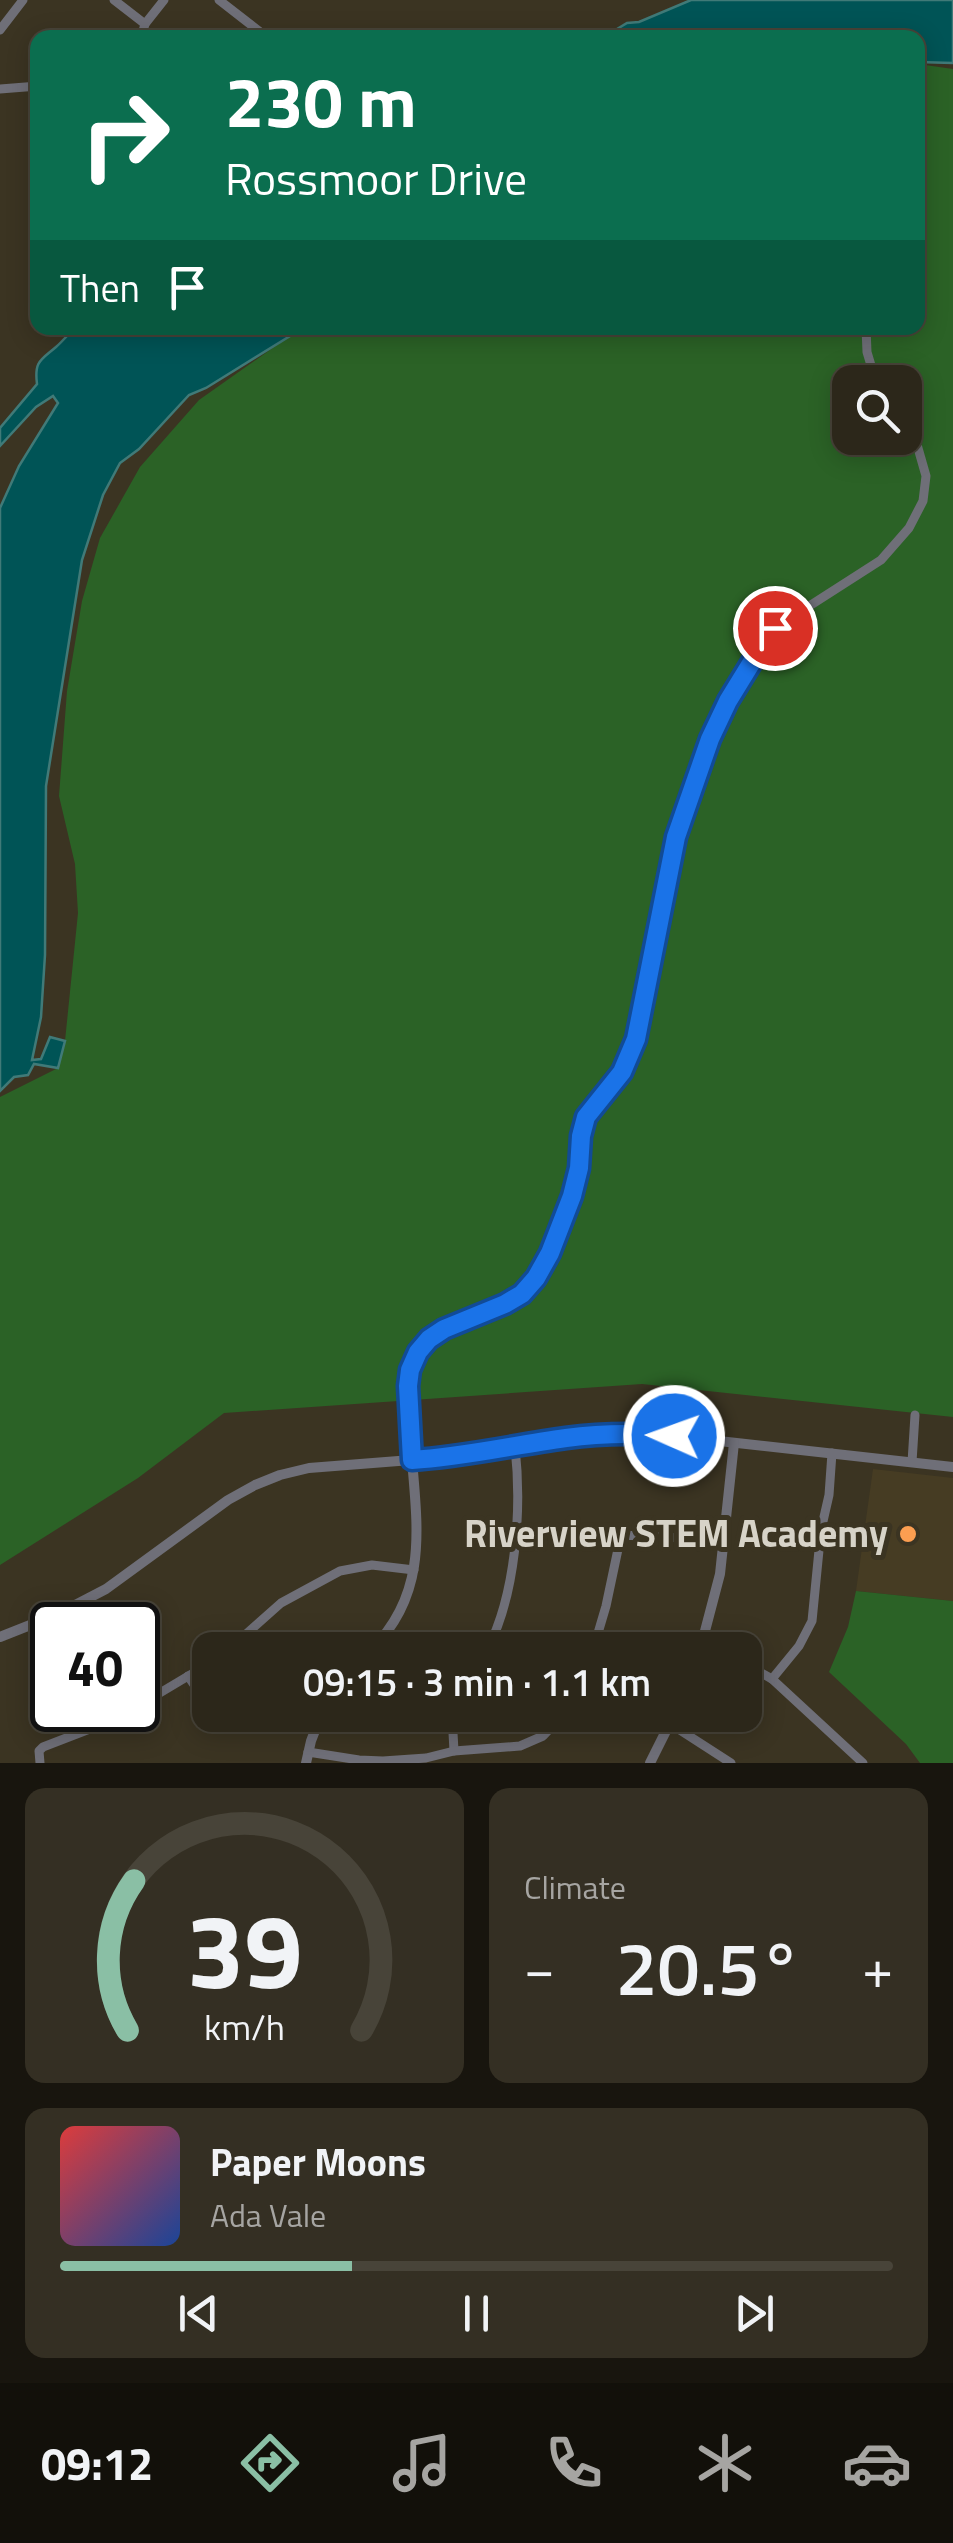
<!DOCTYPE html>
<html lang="en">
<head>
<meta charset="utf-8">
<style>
	:root { --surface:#2c271a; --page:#342f23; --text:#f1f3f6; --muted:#a6a5a2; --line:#484439; --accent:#8abfa5 }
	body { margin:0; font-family:"Titillium Web",sans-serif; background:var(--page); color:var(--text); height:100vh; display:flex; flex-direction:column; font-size:38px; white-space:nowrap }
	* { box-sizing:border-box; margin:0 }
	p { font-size:32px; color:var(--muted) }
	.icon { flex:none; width:55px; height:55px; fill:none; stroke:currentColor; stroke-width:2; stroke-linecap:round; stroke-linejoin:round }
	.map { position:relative; height:1763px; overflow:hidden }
	.details { display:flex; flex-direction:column; gap:25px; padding:25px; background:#18150e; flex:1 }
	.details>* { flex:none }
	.top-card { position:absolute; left:30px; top:30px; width:895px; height:305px; border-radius:20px; box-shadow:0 5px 25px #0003,0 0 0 2px var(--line); background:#0b6e4f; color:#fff; overflow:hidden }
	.controls { position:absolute; left:832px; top:365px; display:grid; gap:20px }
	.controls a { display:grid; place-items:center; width:90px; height:90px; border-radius:20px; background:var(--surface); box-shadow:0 5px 25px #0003,0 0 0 2px var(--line); font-size:50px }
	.speed { position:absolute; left:30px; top:1602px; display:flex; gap:20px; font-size:50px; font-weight:700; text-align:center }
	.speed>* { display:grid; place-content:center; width:130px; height:130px; border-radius:50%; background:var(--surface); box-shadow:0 5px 25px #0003,0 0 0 2px var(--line); line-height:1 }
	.speed .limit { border:5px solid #111; border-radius:15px; background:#fff; color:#111 }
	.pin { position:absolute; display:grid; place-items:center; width:85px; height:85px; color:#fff; margin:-42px; border:5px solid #fff; border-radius:50%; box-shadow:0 2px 10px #0007 }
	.me { position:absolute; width:110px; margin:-55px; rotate:272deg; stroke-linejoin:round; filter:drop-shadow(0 0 8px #0008) }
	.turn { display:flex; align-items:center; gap:35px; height:210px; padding:0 30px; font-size:45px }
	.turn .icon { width:130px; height:130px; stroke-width:2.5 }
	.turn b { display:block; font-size:70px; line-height:85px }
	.then { display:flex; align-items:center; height:95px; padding:0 30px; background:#0003; gap:20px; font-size:38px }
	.big { font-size:75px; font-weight:600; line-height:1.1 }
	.details .card { flex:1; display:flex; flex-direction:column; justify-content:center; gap:15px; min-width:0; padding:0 35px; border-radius:20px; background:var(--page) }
	.details .dial { align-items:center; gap:0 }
	.dial svg { height:260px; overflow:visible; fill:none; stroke:var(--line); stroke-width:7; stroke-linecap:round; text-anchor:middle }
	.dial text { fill:var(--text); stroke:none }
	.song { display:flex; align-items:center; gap:30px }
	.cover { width:120px; height:120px; border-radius:15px; background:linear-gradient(135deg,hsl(0 70% 55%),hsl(220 70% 35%)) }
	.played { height:10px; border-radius:5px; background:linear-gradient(90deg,var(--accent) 35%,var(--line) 35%) }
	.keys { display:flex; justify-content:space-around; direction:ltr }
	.heat { display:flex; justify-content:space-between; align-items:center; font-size:55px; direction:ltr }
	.details .tiles { flex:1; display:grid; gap:25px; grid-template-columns:1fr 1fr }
	.card:last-child { grid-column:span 2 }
	.trip { position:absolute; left:192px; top:1632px; width:570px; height:100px; border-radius:20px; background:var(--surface); box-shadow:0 5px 25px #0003,0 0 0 2px var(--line); font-weight:600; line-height:100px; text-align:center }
	.tab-bar { display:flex; height:160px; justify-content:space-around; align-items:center; background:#12100a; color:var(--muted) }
	.tab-bar .icon { width:70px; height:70px }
	.tab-bar .current { color:var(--accent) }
	.tab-bar b { font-size:45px; color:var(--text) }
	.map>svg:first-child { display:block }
</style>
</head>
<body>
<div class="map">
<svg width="953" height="1763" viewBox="0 0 953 1763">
	<rect width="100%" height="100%" fill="#3b3422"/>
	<path fill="#463c23" d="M873,1469L953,1478V1601L856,1591Z"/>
	<g fill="#2b6226" fill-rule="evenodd">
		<path d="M918,64L953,69V1417L642,1384L224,1413L138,1478L0,1565V1097L58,1068L65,1041L78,913L75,864L59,796L67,691L82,601L100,538L140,467L199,400L301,328H918ZM850,382H905V438H850Z"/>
		<path d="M856,1591L953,1601V1763H920L906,1744L829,1672L848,1627Z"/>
	</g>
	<g fill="#005456" stroke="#407a78" stroke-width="2.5">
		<path d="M691,0H953V63L918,62V38L604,37L627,23L639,22Z"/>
		<path d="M75,328H303L206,388L189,395L139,449L120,463L103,495L82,560L46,786L45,955L41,1017L32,1060L41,1059L50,1037L65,1041L58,1068L34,1064L28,1075L14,1077L0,1091V508L19,466L58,403L53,396L36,407L0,446V428L37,384C34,361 41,360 56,347C63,341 68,334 75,328Z"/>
	</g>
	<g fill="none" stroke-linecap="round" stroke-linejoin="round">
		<g stroke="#6f6f78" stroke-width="9">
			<path d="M114,0L145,24"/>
			<path d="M219,0L268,38"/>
			<path d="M0,30L23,0"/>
			<path d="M141,38L145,24L164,0"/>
			<path d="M0,89L38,86"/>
			<path d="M866,328L867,352L876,382"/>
			<path d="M412,1460C410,1430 402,1399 410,1369C424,1319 483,1322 519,1295C535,1283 546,1266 553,1247C563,1221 574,1195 579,1168C581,1153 579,1137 584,1123C591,1104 608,1090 620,1074C629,1063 634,1047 638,1033C655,969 660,903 676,839C680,822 687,806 693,789C712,733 735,674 775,628L881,560L909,528L923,501L926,476L918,448L905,428"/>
			<path d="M912,1462L915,1415"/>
			<path d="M70,1608L77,1625"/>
			<path d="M702,1647L712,1650"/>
			<path d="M228,1650L281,1603L340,1571L372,1565L414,1570"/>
			<path d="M487,1650C516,1595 522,1509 515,1447"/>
			<path d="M593,1650L606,1606L621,1535L724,1540"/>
			<path d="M745,1664L772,1679L863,1763"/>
			<path d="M188,1676L210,1708"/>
			<path d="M772,1679L799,1646L812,1621L821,1530L829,1495L832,1453"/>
			<path d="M138,1706L210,1663"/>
			<path d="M452,1715L454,1751"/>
			<path d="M669,1723L731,1763"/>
			<path d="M308,1752L359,1760L383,1761L426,1758L454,1751L520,1746L543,1736L563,1715"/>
			<path d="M40,1763L39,1751L43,1747L100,1725L130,1710"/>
		</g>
		<g stroke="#6f6f78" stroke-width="10">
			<path d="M0,1637L58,1614L106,1589L228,1500L255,1485L280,1475L309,1468L475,1455L548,1440L591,1435L674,1436L953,1467"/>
			<path d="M371,1650C427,1595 418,1531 412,1460"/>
			<path d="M700,1650L720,1574L734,1443"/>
			<path d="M306,1763L311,1741L321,1715"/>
			<path d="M650,1763L674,1715"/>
		</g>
	</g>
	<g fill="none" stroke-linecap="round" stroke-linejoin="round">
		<g stroke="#114b97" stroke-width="25">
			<path id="route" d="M674,1436C638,1433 602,1433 566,1438C514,1445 464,1457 412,1460L408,1386L410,1370L418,1352L429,1339L444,1329L505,1304L522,1294L536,1278L550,1253L572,1196L579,1168L581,1136L586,1117L622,1072L636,1039L676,837L710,739L728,701L766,639L775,628"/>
		</g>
		<use href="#route" stroke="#1a73e8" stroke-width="18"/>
	</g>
	<circle fill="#fb9e51" stroke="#3b3422" stroke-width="4" cx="908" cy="1534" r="10"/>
	<g text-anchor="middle" stroke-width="10" stroke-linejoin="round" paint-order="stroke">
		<g font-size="38" font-weight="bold" fill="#d7d3c8" stroke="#3b3422" text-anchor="end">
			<text x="888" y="1547">Riverview STEM Academy</text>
		</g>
	</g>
</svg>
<div class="controls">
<a><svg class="icon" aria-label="search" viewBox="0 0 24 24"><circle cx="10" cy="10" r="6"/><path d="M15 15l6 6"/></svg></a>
</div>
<div class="speed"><div class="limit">40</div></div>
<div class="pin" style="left:775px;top:628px;background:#d93025"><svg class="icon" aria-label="arrive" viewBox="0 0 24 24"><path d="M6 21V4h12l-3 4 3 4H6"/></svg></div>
<svg class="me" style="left:674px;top:1436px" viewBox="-20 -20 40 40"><circle r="17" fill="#1a73e8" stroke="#fff" stroke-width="3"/><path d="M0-11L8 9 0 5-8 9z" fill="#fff"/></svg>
<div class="trip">09:15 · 3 min · 1.1 km</div>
<div class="top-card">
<div class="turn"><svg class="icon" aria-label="right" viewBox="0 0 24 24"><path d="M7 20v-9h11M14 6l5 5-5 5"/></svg><div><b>230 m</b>Rossmoor Drive</div></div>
<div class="then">Then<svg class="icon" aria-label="arrive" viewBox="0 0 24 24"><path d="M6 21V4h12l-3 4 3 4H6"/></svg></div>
</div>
</div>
<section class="details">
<div class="tiles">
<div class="card dial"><svg viewBox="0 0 100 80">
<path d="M14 69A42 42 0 1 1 86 69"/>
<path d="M14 69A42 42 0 0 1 16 23" stroke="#8abfa5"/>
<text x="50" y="56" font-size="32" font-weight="700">39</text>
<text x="50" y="72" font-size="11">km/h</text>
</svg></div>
<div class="card"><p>Climate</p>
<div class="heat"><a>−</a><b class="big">20.5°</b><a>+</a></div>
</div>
<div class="card">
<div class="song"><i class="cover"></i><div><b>Paper Moons</b><p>Ada Vale</p></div></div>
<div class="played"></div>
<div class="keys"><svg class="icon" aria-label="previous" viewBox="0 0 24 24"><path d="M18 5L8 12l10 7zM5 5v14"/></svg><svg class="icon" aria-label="pause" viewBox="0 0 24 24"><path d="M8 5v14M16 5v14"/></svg><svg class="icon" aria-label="next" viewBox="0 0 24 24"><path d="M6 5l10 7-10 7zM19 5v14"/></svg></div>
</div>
</div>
</section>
<nav class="tab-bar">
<b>09:12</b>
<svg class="icon current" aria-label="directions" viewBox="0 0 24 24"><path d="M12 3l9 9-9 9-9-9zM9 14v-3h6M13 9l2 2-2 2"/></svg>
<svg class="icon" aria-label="music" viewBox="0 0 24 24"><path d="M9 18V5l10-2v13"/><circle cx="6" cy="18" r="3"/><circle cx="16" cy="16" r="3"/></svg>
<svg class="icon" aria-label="phone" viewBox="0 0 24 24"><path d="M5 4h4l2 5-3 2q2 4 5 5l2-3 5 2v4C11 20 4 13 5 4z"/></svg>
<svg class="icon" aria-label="climate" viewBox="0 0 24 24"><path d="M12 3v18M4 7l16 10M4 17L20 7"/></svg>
<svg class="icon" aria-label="car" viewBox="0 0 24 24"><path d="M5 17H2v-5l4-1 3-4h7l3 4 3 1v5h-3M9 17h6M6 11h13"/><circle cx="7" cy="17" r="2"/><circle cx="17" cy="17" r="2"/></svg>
</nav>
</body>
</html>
